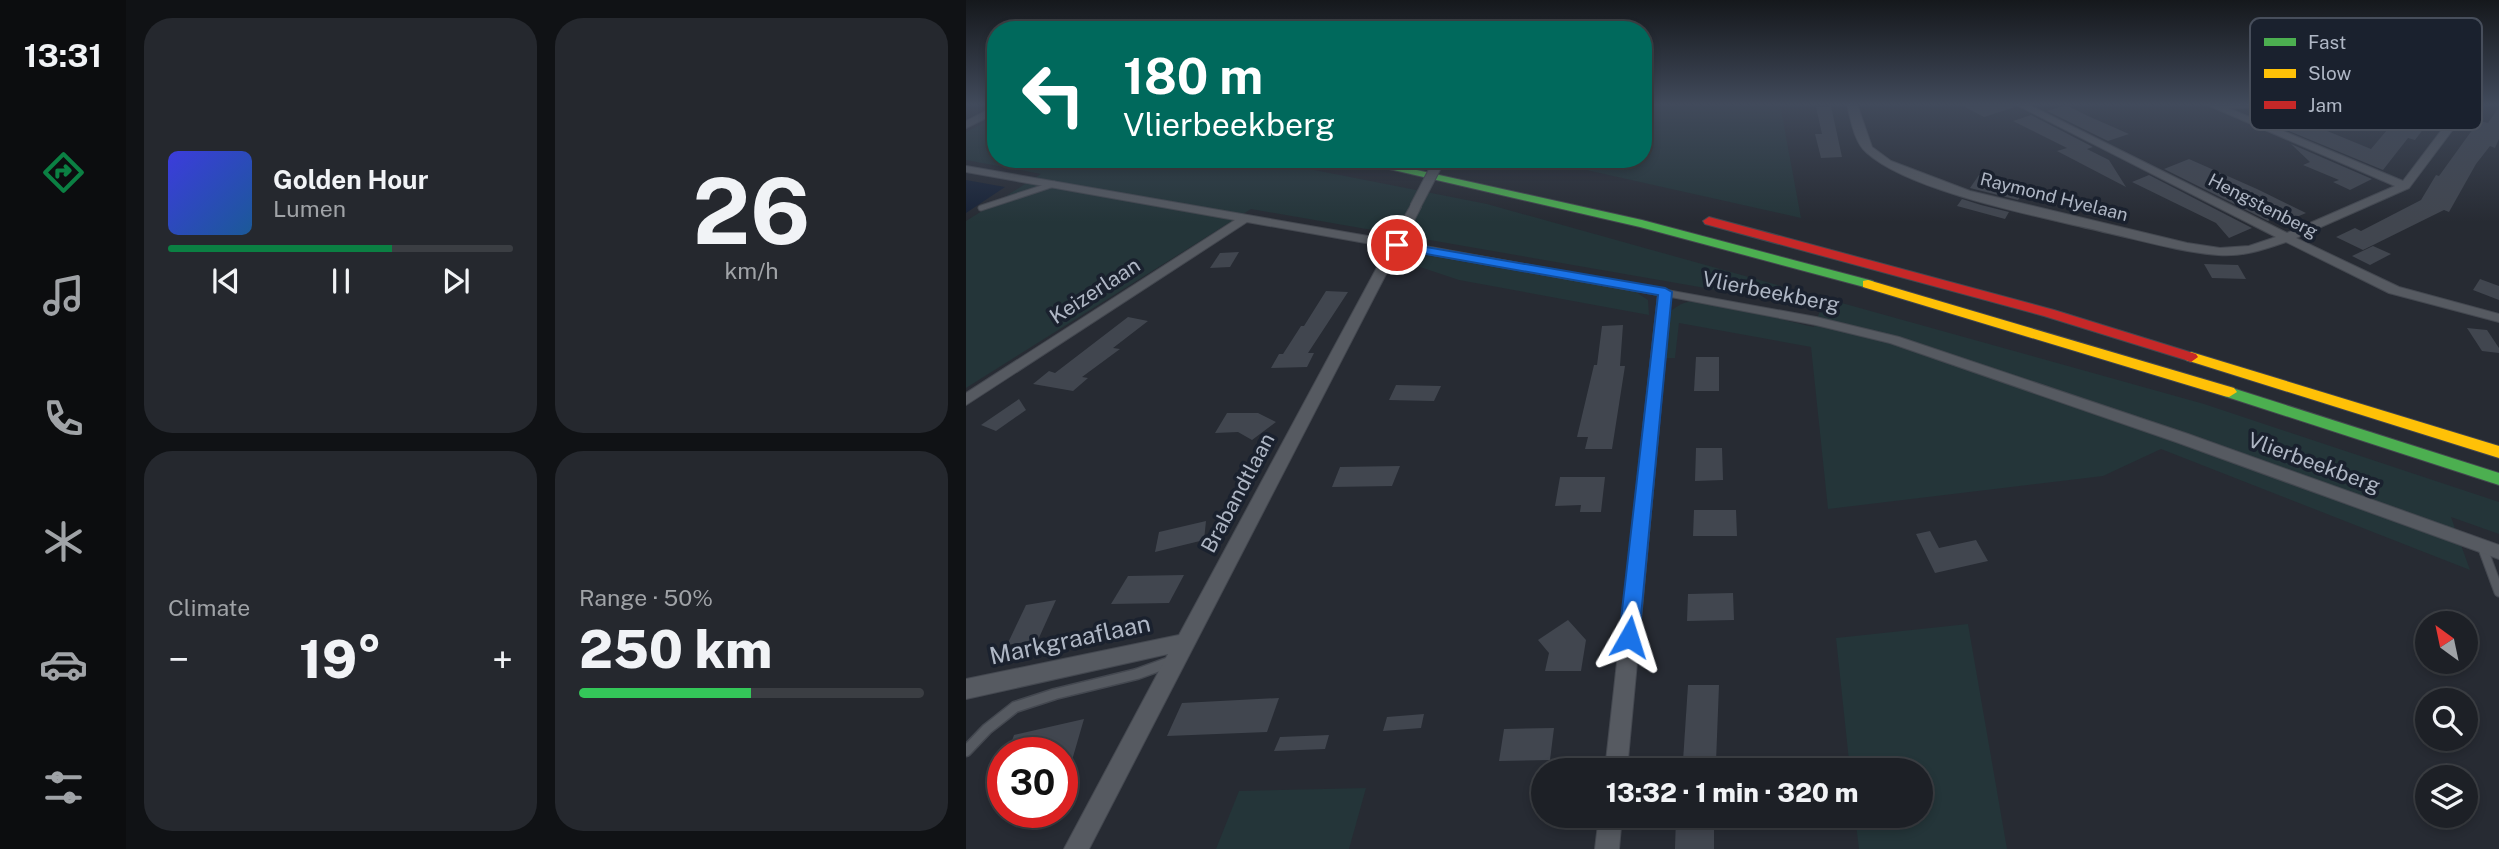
<!DOCTYPE html>
<html lang="en">
<head>
<meta charset="utf-8">
<style>
	:root { --surface:#1d2026; --page:#25282e; --text:#f1f3f6; --muted:#a0a3a7; --line:#3b3e43; --accent:#0b8043 }
	body { margin:0; font-family:"Public Sans",sans-serif; background:var(--page); color:var(--text); height:100vh; display:flex; flex-direction:column; font-size:26px; white-space:nowrap }
	* { box-sizing:border-box; margin:0 }
	p { font-size:23px; color:var(--muted) }
	.icon { flex:none; width:38px; height:38px; fill:none; stroke:currentColor; stroke-width:2; stroke-linecap:round; stroke-linejoin:round }
	.map { position:relative; flex:1; overflow:hidden }
	.side { display:flex; flex-direction:column; gap:18px; padding:18px; background:#101215; width:840px }
	.side>* { flex:none }
	.hud { position:absolute; left:21px; top:21px; width:665px; height:147px; border-radius:28px; box-shadow:0 4px 10px #0003,0 0 0 2px var(--line); background:#00695c; color:#fff; overflow:hidden }
	.needle { width:46px; rotate:327deg }
	.tools { position:absolute; left:1449px; top:611px; display:grid; gap:14px }
	.tools a { display:grid; place-items:center; width:63px; height:63px; border-radius:50%; background:var(--surface); box-shadow:0 4px 10px #0003,0 0 0 2px var(--line); font-size:35px }
	.speed { position:absolute; left:21px; top:737px; display:flex; gap:14px; font-size:35px; font-weight:700; text-align:center }
	.speed>* { display:grid; place-content:center; width:91px; height:91px; border-radius:50%; background:var(--surface); box-shadow:0 4px 10px #0003,0 0 0 2px var(--line); line-height:1 }
	.speed .limit { border:10px solid #d22; background:#fff; color:#111 }
	.pin { position:absolute; display:grid; place-items:center; width:60px; height:60px; color:#fff; margin:-30px; border:4px solid #fff; border-radius:50%; box-shadow:0 2px 7px #0007 }
	.me { position:absolute; width:77px; margin:-38px; rotate:6deg; stroke-linejoin:round; filter:drop-shadow(0 0 5px #0008) }
	.turn { display:flex; align-items:center; gap:24px; height:147px; padding:0 21px; font-size:32px }
	.turn .icon { width:91px; height:91px; stroke-width:2.5 }
	.turn b { display:block; font-size:49px; line-height:60px }
	.big { font-size:52px; font-weight:800; line-height:1.1 }
	.side .card { flex:1; display:flex; flex-direction:column; justify-content:center; gap:10px; min-width:0; padding:0 24px; border-radius:28px; background:var(--page) }
	.side .dial { align-items:center; gap:0 }
	.dial b { font-size:91px; line-height:1 }
	.song { display:flex; align-items:center; gap:21px }
	.cover { width:84px; height:84px; border-radius:10px; background:linear-gradient(135deg,hsl(240 70% 55%),hsl(210 70% 35%)) }
	.played { height:7px; border-radius:4px; background:linear-gradient(90deg,var(--accent) 65%,var(--line) 65%) }
	.keys { display:flex; justify-content:space-around; direction:ltr }
	.heat { display:flex; justify-content:space-between; align-items:center; font-size:38px; direction:ltr }
	.charge { height:10px; border-radius:5px; background:linear-gradient(90deg,#34c759 50%,var(--line) 0) }
	.side .tiles { flex:1; display:grid; gap:18px; grid-template-columns:repeat(2,1fr) }
	.trip { position:absolute; left:565px; top:758px; width:402px; height:70px; border-radius:35px; background:var(--surface); box-shadow:0 4px 10px #0003,0 0 0 2px var(--line); font-weight:800; line-height:70px; text-align:center }
	main { display:flex; flex:1; min-height:0 }
	.tab-bar { display:flex; flex-direction:column; width:126px; justify-content:space-around; align-items:center; background:#0c0d0f; color:var(--muted) }
	.tab-bar .icon { width:49px; height:49px }
	.tab-bar .selected { color:var(--accent) }
	.tab-bar b { font-size:32px; color:var(--text) }
	.map>svg:first-child { display:block }
</style>
</head>
<body>
<main>
<nav class="tab-bar">
<b>13:31</b>
<svg class="icon selected" aria-label="directions" viewBox="0 0 24 24"><path d="M12 3l9 9-9 9-9-9zM9 14v-3h6M13 9l2 2-2 2"/></svg>
<svg class="icon" aria-label="music" viewBox="0 0 24 24"><path d="M9 18V5l10-2v13"/><circle cx="6" cy="18" r="3"/><circle cx="16" cy="16" r="3"/></svg>
<svg class="icon" aria-label="phone" viewBox="0 0 24 24"><path d="M5 4h4l2 5-3 2q2 4 5 5l2-3 5 2v4C11 20 4 13 5 4z"/></svg>
<svg class="icon" aria-label="climate" viewBox="0 0 24 24"><path d="M12 3v18M4 7l16 10M4 17L20 7"/></svg>
<svg class="icon" aria-label="car" viewBox="0 0 24 24"><path d="M5 17H2v-5l4-1 3-4h7l3 4 3 1v5h-3M9 17h6M6 11h13"/><circle cx="7" cy="17" r="2"/><circle cx="17" cy="17" r="2"/></svg>
<svg class="icon" aria-label="filters" viewBox="0 0 24 24"><path d="M4 7h16M4 17h16"/><circle cx="9" cy="7" r="2"/><circle cx="15" cy="17" r="2"/></svg>
</nav>
<section class="side">
<div class="tiles">
<div class="card">
<div class="song"><i class="cover"></i><div><b>Golden Hour</b><p>Lumen</p></div></div>
<div class="played"></div>
<div class="keys"><svg class="icon" aria-label="previous" viewBox="0 0 24 24"><path d="M18 5L8 12l10 7zM5 5v14"/></svg><svg class="icon" aria-label="pause" viewBox="0 0 24 24"><path d="M8 5v14M16 5v14"/></svg><svg class="icon" aria-label="next" viewBox="0 0 24 24"><path d="M6 5l10 7-10 7zM19 5v14"/></svg></div>
</div>
<div class="card dial"><b>26</b><p>km/h</p></div>
<div class="card"><p>Climate</p>
<div class="heat"><a>−</a><b class="big">19°</b><a>+</a></div>
</div>
<div class="card"><p>Range · 50%</p><b class="big">250 km</b><div class="charge"></div></div>
</div>
</section>
<div class="map">
<svg width="1533" height="849" viewBox="0 0 1533 849">
	<rect width="100%" height="100%" fill="#272b33"/>
	<g fill="#243539">
		<path d="M677,104H814L835,218L571,159H677Z"/>
		<path d="M30,117V159H293L521,204L1238,404L1533,502V534L1485,517L1504,570L1195,449L1137,476L862,509L845,347L713,323L709,358H699L703,312C709,308 715,303 722,302C746,299 820,321 848,327L855,308L285,209L0,388V221L75,174L0,160V132Z"/>
		<path d="M442,252L670,292L682,300L683,315L493,280L436,261Z"/>
		<path d="M1002,624L1041,849H893L889,816H956V770H884L870,638Z"/>
		<path d="M400,788L383,849H250L273,791Z"/>
	</g>
	<path fill="#172236" d="M0,180L39,187L0,213Z"/>
	<g fill="#41464f">
		<path d="M993,104H1047L1049,107L1018,117Z"/>
		<path d="M1100,105L1122,116L1163,134L1142,141L1081,111Z"/>
		<path d="M865,106L876,157L855,158L849,134H856L850,107Z"/>
		<path d="M1533,107V139L1529,148L1524,146L1510,164L1483,212L1478,210L1397,250L1370,237L1389,228L1395,231L1455,200L1470,175L1473,176L1504,133L1514,121L1522,123Z"/>
		<path d="M1313,111L1405,149L1437,111H1454L1465,119L1449,140L1442,138L1417,170L1301,122L1291,112Z"/>
		<path d="M1065,115L1127,147L1121,149L1143,160L1160,187L1091,151L1101,148L1047,121Z"/>
		<path d="M1325,144L1406,179L1384,190L1367,182L1373,180L1337,165L1344,162Z"/>
		<path d="M1223,159L1291,189L1340,213L1319,222L1309,217L1302,221L1198,169Z"/>
		<path d="M1013,175L1061,187L1052,200L1004,188Z"/>
		<path d="M1183,175L1286,228L1263,238L1250,223L1166,182Z"/>
		<path d="M996,199L1015,205L1043,212L1039,219L991,206Z"/>
		<path d="M1407,246L1425,254L1404,265L1386,256Z"/>
		<path d="M273,252L264,267L244,268L254,253Z"/>
		<path d="M1238,264L1272,265L1280,279L1246,278Z"/>
		<path d="M1514,279L1533,286V300L1507,290Z"/>
		<path d="M360,291L382,292L342,353H348L341,367L305,368L313,354H317L335,326H338Z"/>
		<path d="M162,317L182,321L147,348L154,349L116,377L122,378L107,391L67,384L83,371L89,373Z"/>
		<path d="M657,325L654,366H659L646,449H619L622,437H611L628,365H631L636,326Z"/>
		<path d="M1501,328L1521,330L1533,348V353L1516,351Z"/>
		<path d="M730,357H753V391H728Z"/>
		<path d="M430,385L475,386L468,401L423,400Z"/>
		<path d="M53,399L60,410L30,431L15,425Z"/>
		<path d="M261,413H292L310,422L286,440L272,432L249,433Z"/>
		<path d="M730,448H756L757,480L729,481Z"/>
		<path d="M434,466L426,486L366,487L374,467Z"/>
		<path d="M594,477H639L635,512H614L615,505L589,506Z"/>
		<path d="M728,510H770L771,536H727Z"/>
		<path d="M240,521L238,540L189,552L193,532Z"/>
		<path d="M964,531L973,548L1010,540L1022,561L969,573L950,534Z"/>
		<path d="M218,575L203,603L145,604L162,576Z"/>
		<path d="M767,593L768,620L721,621L722,594Z"/>
		<path d="M90,600L72,640L41,645L60,605Z"/>
		<path d="M602,620L620,640L615,671H579L583,653L572,640Z"/>
		<path d="M722,685H753L750,762L717,761Z"/>
		<path d="M313,698L301,732L201,736L216,703Z"/>
		<path d="M458,714L455,728L417,731L421,717Z"/>
		<path d="M118,719L100,781L96,780V752H42L48,735Z"/>
		<path d="M588,728L584,760L533,761L538,729Z"/>
		<path d="M363,735L359,749L308,751L314,737Z"/>
		<path d="M710,816H748V849H709Z"/>
	</g>
	<g fill="none" stroke-linecap="round" stroke-linejoin="round">
		<g stroke="#444850" stroke-width="7">
			<path id="lane-far2" d="M15,208L88,184"/>
		</g>
		<g stroke="#444850" stroke-width="11">
			<path id="lane-far1" d="M1516,546L1533,592"/>
		</g>
		<g stroke="#444850" stroke-width="13">
			<path id="lane" d="M0,751L21,729L49,707L89,694L171,674L204,662"/>
		</g>
		<g stroke="#444850" stroke-width="2">
			<g id="street">
				<path d="M881,104H891L906,147L925,161L1004,191L1221,243L1254,248L1283,246L1310,237L1049,104H1061L1321,233L1429,186L1239,104H1381L1376,107L1262,108L1437,181L1487,115L1458,104H1471L1491,110V104H1501L1503,108L1443,188L1330,238L1433,287L1533,314V322L1423,293L1320,242C1297,250 1276,257 1252,255C1215,252 1178,241 1142,233C1081,218 946,193 901,153C888,142 885,120 881,104Z"/>
				<path d="M30,106V113L0,128V121Z"/>
				<path d="M0,166L425,240L445,205H453L455,207L437,242L850,317L933,337L1222,434L1533,545V559L1210,442L924,343L850,325L705,297L661,770H639L692,295L433,249L123,849H98L202,654L0,699V679L213,635L422,247L281,222L0,405V393L269,220L0,172Z"/>
				<path d="M633,816H656L653,849H629Z"/>
			</g>
		</g>
		<g stroke="#43474f" stroke-width="2">
			<g id="fast">
				<path d="M380,159H401L676,220L907,281L909,284L902,288L674,227Z"/>
				<path d="M1263,387L1533,473V485L1258,396L1255,392Z"/>
			</g>
		</g>
		<g stroke="#43474f" stroke-width="2">
			<g id="slow">
				<path d="M902,280L1268,388L1271,392L1263,397L1258,396L897,287V281Z"/>
				<path d="M1225,352L1533,446V458L1220,360L1218,357Z"/>
			</g>
		</g>
		<g stroke="#43474f" stroke-width="2">
			<path id="jam" d="M743,217L1088,310L1230,354L1232,357L1225,362L1220,360L1078,316L739,224L737,221Z"/>
		</g>
		<use href="#lane-far2" stroke="#565a61" stroke-width="5"/>
		<use href="#lane-far1" stroke="#565a61" stroke-width="9"/>
		<use href="#lane" stroke="#565a61" stroke-width="10"/>
		<use href="#street" fill="#565a61" fill-rule="evenodd"/>
		<use href="#fast" fill="#4caf50" fill-rule="evenodd"/>
		<use href="#slow" fill="#ffc107" fill-rule="evenodd"/>
		<use href="#jam" fill="#c62828" fill-rule="evenodd"/>
		<g stroke="#444850" stroke-width="12" stroke-linecap="butt">
			<path id="street-bridge" d="M449,207L474,159"/>
		</g>
		<use href="#street-bridge" stroke="#565a61" stroke-width="10"/>
	</g>
	<linearGradient id="sky" x2="0" y2="1"><stop stop-color="#15181c"/><stop offset="0.47" stop-color="#414a5b"/><stop offset="1" stop-color="#414a5b" stop-opacity="0"/></linearGradient>
	<rect width="1533" height="222" fill="url(#sky)"/>
	<path fill="#1a73e8" stroke="#114b97" stroke-width="2" d="M431,242L699,288L706,292L673,637L671,643L663,646L656,643L653,637L692,295L426,248V243Z"/>
	<g text-anchor="middle" stroke-width="7" stroke-linejoin="round" paint-order="stroke">
		<g font-size="18" fill="#afb7c5" stroke="#1a212e">
			<text transform="translate(1088 197) rotate(14)" y="6">Raymond Hyelaan</text>
			<text transform="translate(1297 206) rotate(27)" y="6">Hengstenberg</text>
		</g>
		<g font-size="21" fill="#afb7c5" stroke="#1a212e">
			<text transform="translate(129 291) rotate(-33)" y="7">Keizerlaan</text>
			<text transform="translate(805 292) rotate(11)" y="7">Vlierbeekberg</text>
			<text transform="translate(1348 463) rotate(20)" y="7">Vlierbeekberg</text>
			<text transform="translate(272 493) rotate(-62)" y="7">Brabandtlaan</text>
		</g>
		<g font-size="24" fill="#afb7c5" stroke="#1a212e">
			<text transform="translate(104 640) rotate(-12)" y="8">Markgraaflaan</text>
		</g>
	</g>
	<rect x="1284" y="18" width="232" height="112" rx="10" fill="#1a212e" stroke="#474e5b" stroke-width="2"/>
	<rect x="1298" y="38" width="32" height="8" fill="#4caf50"/>
	<rect x="1298" y="69" width="32" height="9" fill="#ffc107"/>
	<rect x="1298" y="101" width="32" height="8" fill="#c62828"/>
	<g font-size="19" fill="#afb7c5">
		<text x="1342" y="49">Fast</text>
		<text x="1342" y="80">Slow</text>
		<text x="1342" y="112">Jam</text>
	</g>
</svg>
<div class="tools">
<a><svg class="needle" viewBox="-14 -14 28 28"><path d="M0-13l5 13h-10z" fill="#e53935"/><path d="M0 13l5-13h-10z" fill="#a0a3a7"/></svg></a>
<a><svg class="icon" aria-label="search" viewBox="0 0 24 24"><circle cx="10" cy="10" r="6"/><path d="M15 15l6 6"/></svg></a>
<a><svg class="icon" aria-label="layers" viewBox="0 0 24 24"><path d="M12 4l9 5-9 5-9-5zM3 14l9 5 9-5"/></svg></a>
</div>
<div class="speed"><div class="limit">30</div></div>
<div class="pin" style="left:431px;top:245px;background:#d93025"><svg class="icon" aria-label="arrive" viewBox="0 0 24 24"><path d="M6 21V4h12l-3 4 3 4H6"/></svg></div>
<svg class="me" style="left:663px;top:637px" viewBox="-20 -20 40 40"><path d="M0-17L14 15 0 8-14 15z" fill="#1a73e8" stroke="#fff" stroke-width="4"/></svg>
<div class="trip">13:32 · 1 min · 320 m</div>
<div class="hud">
<div class="turn"><svg class="icon" aria-label="left" viewBox="0 0 24 24"><path d="M17 20v-9H6M10 6l-5 5 5 5"/></svg><div><b>180 m</b>Vlierbeekberg</div></div>
</div>
</div>
</main>
</body>
</html>
